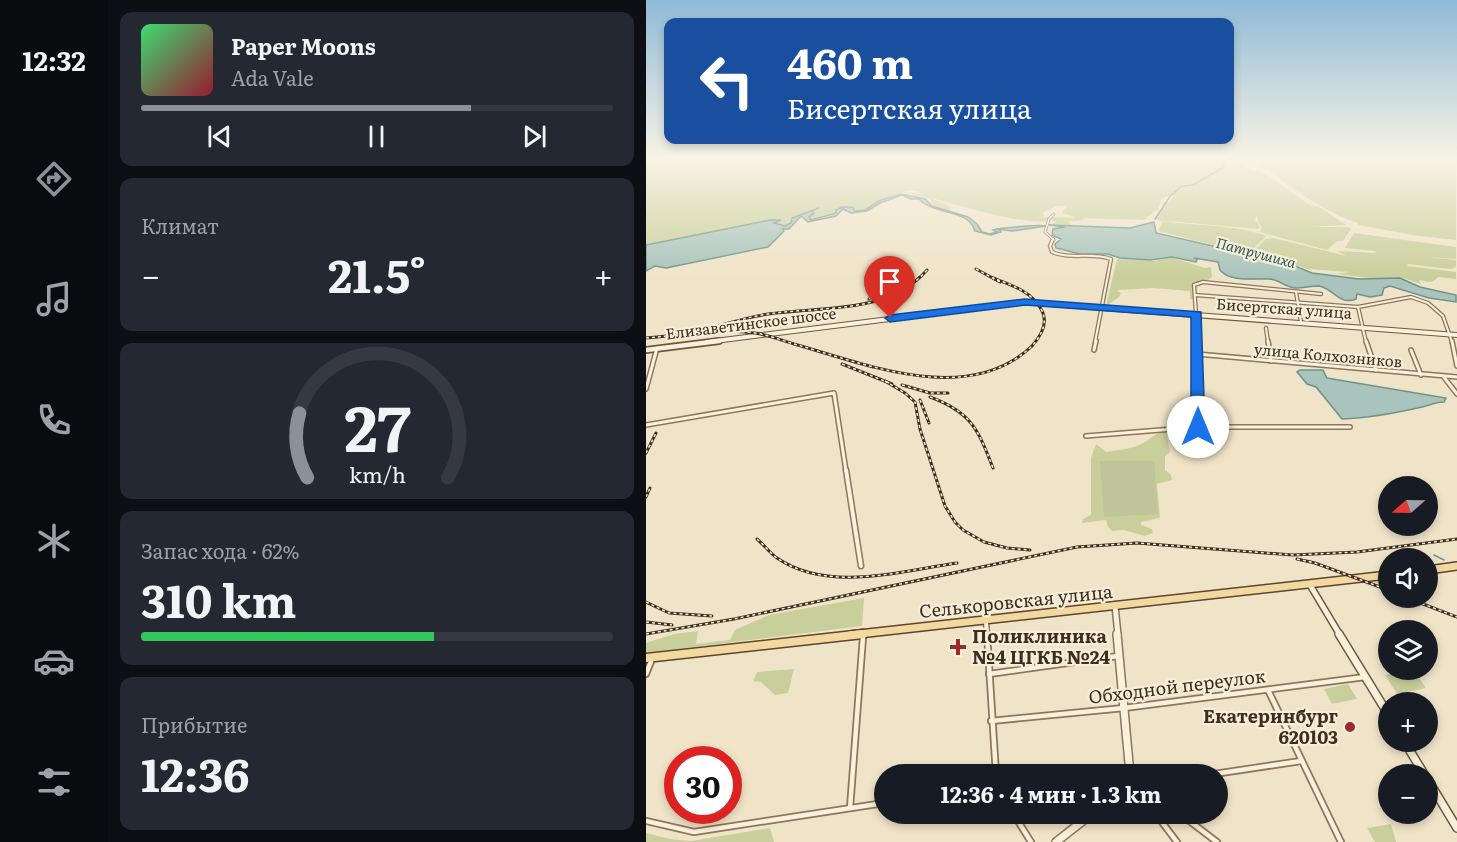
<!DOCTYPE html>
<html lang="ru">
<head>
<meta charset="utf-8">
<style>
	:root { --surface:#171b24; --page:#242831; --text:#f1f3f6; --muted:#9ea1a6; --line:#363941; --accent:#8c9099 }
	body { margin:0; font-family:Literata,serif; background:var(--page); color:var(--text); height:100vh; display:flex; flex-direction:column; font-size:22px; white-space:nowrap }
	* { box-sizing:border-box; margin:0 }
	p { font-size:20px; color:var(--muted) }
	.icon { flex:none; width:33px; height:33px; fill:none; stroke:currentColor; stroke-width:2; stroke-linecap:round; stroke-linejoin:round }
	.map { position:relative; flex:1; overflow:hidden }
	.drawer { display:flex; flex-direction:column; gap:12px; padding:12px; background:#0d0f14; width:538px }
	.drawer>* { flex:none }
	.hud { position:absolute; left:18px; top:18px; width:570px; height:126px; border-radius:12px; box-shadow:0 3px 9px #0003; background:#1a4fa0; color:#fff; overflow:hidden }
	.needle { width:39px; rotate:250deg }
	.controls { position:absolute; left:732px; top:476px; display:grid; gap:12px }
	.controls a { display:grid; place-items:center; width:60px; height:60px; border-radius:50%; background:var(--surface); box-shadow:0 3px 9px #0003; font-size:30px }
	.speed { position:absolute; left:18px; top:746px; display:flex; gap:12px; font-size:30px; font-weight:700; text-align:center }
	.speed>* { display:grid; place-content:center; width:78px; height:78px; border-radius:50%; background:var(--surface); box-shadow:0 3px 9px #0003; line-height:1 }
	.speed .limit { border:9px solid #d22; background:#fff; color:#111 }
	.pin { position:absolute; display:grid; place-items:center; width:51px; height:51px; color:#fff; margin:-62px -26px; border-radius:50% 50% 50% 0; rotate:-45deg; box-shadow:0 0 6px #0007 }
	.pin .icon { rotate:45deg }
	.me { position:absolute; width:66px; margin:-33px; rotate:0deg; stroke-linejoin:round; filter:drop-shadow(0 0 4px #0008) }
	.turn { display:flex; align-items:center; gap:21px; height:126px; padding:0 24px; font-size:27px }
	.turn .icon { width:78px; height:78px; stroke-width:2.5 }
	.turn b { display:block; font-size:42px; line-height:51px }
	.big { font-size:45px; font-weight:700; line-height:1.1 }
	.drawer .tile { flex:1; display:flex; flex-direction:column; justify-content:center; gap:9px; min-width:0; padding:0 21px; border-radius:12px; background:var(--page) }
	.drawer .dial { align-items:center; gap:0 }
	.dial svg { height:156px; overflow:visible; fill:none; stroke:var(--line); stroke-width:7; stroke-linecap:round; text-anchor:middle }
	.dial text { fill:var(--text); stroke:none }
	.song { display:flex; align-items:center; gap:18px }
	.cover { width:72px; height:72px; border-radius:9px; background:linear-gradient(135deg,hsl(140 70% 55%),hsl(350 70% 35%)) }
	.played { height:6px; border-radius:3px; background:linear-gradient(90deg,var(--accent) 70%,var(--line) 70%) }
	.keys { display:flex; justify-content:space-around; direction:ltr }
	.heat { display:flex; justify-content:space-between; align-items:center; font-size:33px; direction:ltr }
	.charge { height:9px; border-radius:4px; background:linear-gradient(90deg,#34c759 62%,var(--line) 0) }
	.trip { position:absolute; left:228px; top:764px; width:354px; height:60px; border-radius:30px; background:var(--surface); box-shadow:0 3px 9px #0003; font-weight:700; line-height:60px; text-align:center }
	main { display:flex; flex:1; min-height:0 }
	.tab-bar { display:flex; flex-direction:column; width:108px; justify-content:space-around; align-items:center; background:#090b0e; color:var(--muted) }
	.tab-bar .icon { width:42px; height:42px }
	.tab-bar .selected { color:var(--accent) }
	.tab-bar b { font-size:27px; color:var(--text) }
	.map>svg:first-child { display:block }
</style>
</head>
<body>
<main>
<nav class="tab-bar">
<b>12:32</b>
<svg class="icon selected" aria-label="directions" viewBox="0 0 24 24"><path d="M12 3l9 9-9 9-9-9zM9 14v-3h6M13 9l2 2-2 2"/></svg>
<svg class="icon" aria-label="music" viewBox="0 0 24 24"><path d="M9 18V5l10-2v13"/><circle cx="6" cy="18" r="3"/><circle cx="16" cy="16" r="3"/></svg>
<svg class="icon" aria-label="phone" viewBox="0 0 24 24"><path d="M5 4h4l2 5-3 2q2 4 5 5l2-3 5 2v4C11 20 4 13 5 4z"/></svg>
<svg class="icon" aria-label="climate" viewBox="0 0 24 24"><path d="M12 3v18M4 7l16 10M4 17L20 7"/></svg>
<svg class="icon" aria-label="car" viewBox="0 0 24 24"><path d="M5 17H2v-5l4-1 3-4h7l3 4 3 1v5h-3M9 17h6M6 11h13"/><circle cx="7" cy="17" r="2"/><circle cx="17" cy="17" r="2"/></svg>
<svg class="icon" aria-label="filters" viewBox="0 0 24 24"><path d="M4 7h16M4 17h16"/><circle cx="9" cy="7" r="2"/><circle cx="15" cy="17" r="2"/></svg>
</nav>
<section class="drawer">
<div class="tile">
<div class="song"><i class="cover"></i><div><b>Paper Moons</b><p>Ada Vale</p></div></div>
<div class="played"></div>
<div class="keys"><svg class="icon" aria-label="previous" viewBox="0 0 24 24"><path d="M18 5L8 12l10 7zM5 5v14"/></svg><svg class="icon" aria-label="pause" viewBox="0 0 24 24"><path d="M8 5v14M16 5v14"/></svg><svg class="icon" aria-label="next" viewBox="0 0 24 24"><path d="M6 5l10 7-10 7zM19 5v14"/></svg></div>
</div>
<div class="tile"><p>Климат</p>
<div class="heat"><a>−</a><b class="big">21.5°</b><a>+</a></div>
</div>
<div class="tile dial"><svg viewBox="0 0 100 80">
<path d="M14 69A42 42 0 1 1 86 69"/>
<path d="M14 69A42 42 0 0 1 10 36" stroke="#8c9099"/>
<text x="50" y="56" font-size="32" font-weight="700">27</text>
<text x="50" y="72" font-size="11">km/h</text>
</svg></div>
<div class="tile"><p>Запас хода · 62%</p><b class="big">310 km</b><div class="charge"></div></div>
<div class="tile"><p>Прибытие</p><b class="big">12:36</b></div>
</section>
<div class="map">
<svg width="811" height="842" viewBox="0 0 811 842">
	<rect width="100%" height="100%" fill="#f0e4c8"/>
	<g fill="#c9cf9b">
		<path d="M0,159H589L607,172L613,170L665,206H672L700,225L664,227H701L705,229L697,241H691L681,250L614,232L616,227L612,223L611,215L609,220L614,227L612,229L510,220L518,202H523L529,195L516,198L512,209L498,220L436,218L439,220L421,222L426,225H405L410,222L404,220L406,217L431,218L416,213L421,206H410L397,213L398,216L392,218L403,217L400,222C360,221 320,207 282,197L307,208L302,210L287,205L284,199L260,193L275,194C262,182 232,205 219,210C211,213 204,208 196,207L184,216L177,215L168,220L163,219L168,213L163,212L146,218L145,223L139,226L127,223L131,220H124L0,245Z"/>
		<path d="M604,159H810V240L766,235L713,225L712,223C690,218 640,186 623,169H618Z"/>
		<path d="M517,221C548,226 595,225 620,236L607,249L585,245L580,248L512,231Z"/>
		<path d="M708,233L810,247V259L780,257L810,260V267L804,269L762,264L761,266L810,272V279L792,277C786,285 782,281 773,280L775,284L757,278H724L690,274L704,272L661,269L609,250L620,239L627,238L701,256L691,251L730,253L729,251L699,248Z"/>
		<path d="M524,257L559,268L565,267L566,277L557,283L546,286L547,299H544V291L507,288L473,290L471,291L475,293L473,297L460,306L471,259L509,261Z"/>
		<path d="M520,431L524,452L519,456V470L525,475L526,480L511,484L514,518L495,522V525L506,529L507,533L499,536L478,530L466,531L462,527L460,520L436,523L437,519L445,515V458L450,444L460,452C473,450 487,449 499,442C507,437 509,433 520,431Z"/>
		<path d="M218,598L216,626L0,653V643L28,634L52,631L50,644L84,640L89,630L123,615Z"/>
		<path d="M148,669L142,693L129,695L115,682L107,681L111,672Z"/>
		<path d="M767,669L780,688L751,694L739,675Z"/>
		<path d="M702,684L711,699L686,704L678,689Z"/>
		<path d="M745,824L750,842H729L721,828Z"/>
		<path d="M124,828L128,842H0V833L24,839L45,841Z"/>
	</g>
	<path fill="#bfc49a" d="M454,461H508L512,514L458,517Z"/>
	<g fill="#a9c4bc" stroke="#6f938a" stroke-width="1.5">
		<path d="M255,194L279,199L286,206L322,217L331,224L336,232L344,234L351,232L347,230C352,228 397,224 400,226L366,231L352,229L355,232L345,235L329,231C322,208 289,216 273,199H265L256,195L234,203L221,211L205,213L197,209L190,216L162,222L155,216L143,229H137L138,231L122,247L20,268L9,266L0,271V245L124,220H135L128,223L139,226L145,223L146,218L173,208L165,211L168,213L163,217L165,220L190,213V210L196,207H206L209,211L219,210L235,200Z"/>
		<path d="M508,222L510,233L584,250L625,256L666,273L713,279L754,278L774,287L810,295V302L783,298L744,286L738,288L736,295L724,297L711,294L710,299C693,306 687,288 673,286C665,286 657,288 649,288C639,287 632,279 623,279C608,278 585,283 574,270L572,262L548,258L551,260L550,262L526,257L504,260L474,258L462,254H434L410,248L409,244L415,239L406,235L407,229L419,227L403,225L484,228Z"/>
		<path d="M654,370H677L681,378L800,398L798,402C789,402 784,405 776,407C750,413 723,418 696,419L670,387L661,384L651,372Z"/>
	</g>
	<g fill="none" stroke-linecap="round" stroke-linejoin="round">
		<g stroke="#6f938a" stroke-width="1.5">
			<path d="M509,219L525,195L536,186L547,185L578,167V163"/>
			<path d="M761,525L769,530"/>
			<path d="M788,555L798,560"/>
		</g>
		<g stroke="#8d765c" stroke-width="3">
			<path id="minor-far4" d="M408,240L399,232L403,219L408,214"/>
		</g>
		<g stroke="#8d765c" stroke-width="4.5">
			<g id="minor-far3">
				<path d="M407,239L404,246L406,252C424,260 446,252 465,259L449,342"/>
				<path d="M650,292L655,322"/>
				<path d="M549,295L712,307L765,297L782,303L797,316L806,342"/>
				<path d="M712,307L720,342"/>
				<path d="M620,328L622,342"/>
				<path d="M552,342L548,285L557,282L675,294"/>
			</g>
		</g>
		<g stroke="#8d765c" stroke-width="6">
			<g id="minor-far2">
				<path d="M552,341V427"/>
				<path d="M622,341L625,361"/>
				<path d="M720,341L730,370"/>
				<path d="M806,341L811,366"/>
				<path d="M448,350L450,341"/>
				<path d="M765,350L775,375"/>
				<path d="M551,354L811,377"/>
				<path d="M797,376L811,394"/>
				<path d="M0,389L11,348"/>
				<path d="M0,425L188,393L200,471"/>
				<path d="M440,436L552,427H704"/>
			</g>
		</g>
		<g stroke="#8d765c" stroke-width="7">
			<g id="minor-far1">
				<path d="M200,470L215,566"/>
				<path d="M340,622L341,635"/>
			</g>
		</g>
		<g stroke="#8d765c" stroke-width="8">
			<g id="minor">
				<path d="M341,634L350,774"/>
				<path d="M0,674L6,659"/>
				<path d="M343,674L472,656"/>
				<path d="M622,690L695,842"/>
				<path d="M345,721L478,708L719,677"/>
				<path d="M568,774L655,761"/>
				<path d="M204,808L217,637"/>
				<path d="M367,813L385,842"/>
				<path d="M509,813L531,842"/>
				<path d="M533,813L571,842"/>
				<path d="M0,821L48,832L238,803"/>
			</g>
		</g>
		<g stroke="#8d765c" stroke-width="8">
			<path id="tertiary-far1" d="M469,606L472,635"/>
		</g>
		<g stroke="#8d765c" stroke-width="10">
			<g id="tertiary">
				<path d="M471,634L484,774"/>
				<path d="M410,842L447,813"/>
			</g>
		</g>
		<g stroke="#6f573f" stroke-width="6">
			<path id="secondary-far3" d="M61,342L379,302L811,335"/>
		</g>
		<g stroke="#6f573f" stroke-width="8">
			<path id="secondary-far2" d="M0,350L73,341"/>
		</g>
		<g stroke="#6f573f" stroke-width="8">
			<path id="secondary-far1" d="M664,585L694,635"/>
		</g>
		<g stroke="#6f573f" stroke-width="10">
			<g id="secondary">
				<path d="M693,634L742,714"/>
				<path d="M758,741L778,774"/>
				<path d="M782,780L811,828"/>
			</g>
		</g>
		<g stroke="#5b4430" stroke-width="10">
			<g id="primary-far1">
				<path d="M782,570L811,566"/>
				<path d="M204,635L742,575"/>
			</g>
		</g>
		<g stroke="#5b4430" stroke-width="11">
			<path id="primary" d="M0,658L217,634"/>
		</g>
		<use href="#minor-far4" stroke="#faf1dc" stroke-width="1.5"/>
		<use href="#minor-far3" stroke="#faf1dc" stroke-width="2"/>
		<use href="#minor-far2" stroke="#faf1dc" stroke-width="3"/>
		<use href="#minor-far1" stroke="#faf1dc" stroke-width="4"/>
		<use href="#minor" stroke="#faf1dc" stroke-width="4.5"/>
		<use href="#tertiary-far1" stroke="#faf1dc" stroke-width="5"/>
		<use href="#tertiary" stroke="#faf1dc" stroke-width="7"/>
		<use href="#secondary-far3" stroke="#faf1dc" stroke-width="4"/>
		<use href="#secondary-far2" stroke="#faf1dc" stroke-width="4.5"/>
		<use href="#secondary-far1" stroke="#faf1dc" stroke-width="5"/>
		<use href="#secondary" stroke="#faf1dc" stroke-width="7"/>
		<use href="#primary-far1" stroke="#f3d9a0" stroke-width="7"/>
		<use href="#primary" stroke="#f3d9a0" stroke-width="8"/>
		<g stroke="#3d2e20" stroke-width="3">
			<g id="rail">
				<path d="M330,269L354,282"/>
				<path d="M234,295L254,278"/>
				<path d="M223,299L235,287L226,271"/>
				<path d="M68,327C86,322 103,317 122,314C175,306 242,315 281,270"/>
				<path d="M0,338C36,335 73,328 109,333C122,335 135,340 148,344C220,364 322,407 386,346C395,336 403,322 395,309C385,291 365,285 347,278"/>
				<path d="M196,364L246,384"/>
				<path d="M239,381L259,393L269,402L274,429L299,506L309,522L317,530L338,542L361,548L384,550"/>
				<path d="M256,385L284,393H302"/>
				<path d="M284,397C325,412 332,429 347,468"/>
				<path d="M274,400L283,423"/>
				<path d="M0,453L10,433"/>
				<path d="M0,497L4,488"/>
				<path d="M111,539C118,545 124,553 131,558C182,593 255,571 311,563"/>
				<path d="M651,559L669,563L742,590"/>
				<path d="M759,597L811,617"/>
				<path d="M0,602L23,613L66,616"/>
				<path d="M0,622L26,625"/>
				<path d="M0,634L88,619L431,547L491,543L647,555L711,552L811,539"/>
			</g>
		</g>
		<use href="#rail" stroke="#f7eed8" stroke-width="1.5" stroke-dasharray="3" stroke-linecap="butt"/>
	</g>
	<linearGradient id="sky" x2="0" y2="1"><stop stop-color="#8fbad6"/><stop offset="0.57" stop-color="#f8f3e6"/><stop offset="1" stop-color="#f8f3e6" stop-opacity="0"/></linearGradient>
	<rect width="811" height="277" fill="url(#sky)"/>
	<path fill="#1a73e8" stroke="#114b97" stroke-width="1.5" d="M379,299L555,312L559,427L557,430H547L545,427V317L379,305L244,322L239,318L244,315Z"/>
	<g fill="#9e2a2b" stroke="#f7eed8" stroke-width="2">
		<path d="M309 638h6v6h6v6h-6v6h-6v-6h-6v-6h6z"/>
		<circle cx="704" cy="727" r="6"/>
	</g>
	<g text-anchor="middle" stroke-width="4.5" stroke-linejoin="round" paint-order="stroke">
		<g font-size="14" font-style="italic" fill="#2f5d5a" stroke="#f7eed8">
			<text transform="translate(610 253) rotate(15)" y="5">Патрушиха</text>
		</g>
		<g font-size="15" fill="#3d2e20" stroke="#f7eed8">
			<text transform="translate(638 309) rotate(4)" y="5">Бисертская улица</text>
			<text transform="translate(105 324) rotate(-7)" y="5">Елизаветинское шоссе</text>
			<text transform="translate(682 356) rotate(5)" y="5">улица Колхозников</text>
		</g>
		<g font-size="18" fill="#3d2e20" stroke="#f7eed8">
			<text transform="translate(370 602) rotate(-6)" y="6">Селькоровская улица</text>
			<text transform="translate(531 687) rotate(-7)" y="6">Обходной переулок</text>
		</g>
		<g font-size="18" font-weight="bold" fill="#3d2e20" stroke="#f7eed8" text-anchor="start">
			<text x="326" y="643">Поликлиника<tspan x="326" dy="21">№4 ЦГКБ №24</tspan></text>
			<text x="692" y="723" text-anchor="end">Екатеринбург<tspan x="692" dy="21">620103</tspan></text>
		</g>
	</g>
</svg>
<div class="controls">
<a><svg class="needle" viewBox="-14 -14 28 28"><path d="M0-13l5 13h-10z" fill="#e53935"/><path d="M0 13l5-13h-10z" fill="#9ea1a6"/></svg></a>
<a><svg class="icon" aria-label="sound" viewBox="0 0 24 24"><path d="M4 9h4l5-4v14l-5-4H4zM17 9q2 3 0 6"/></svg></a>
<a><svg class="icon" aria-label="layers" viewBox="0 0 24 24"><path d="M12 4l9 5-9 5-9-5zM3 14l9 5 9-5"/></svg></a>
<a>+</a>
<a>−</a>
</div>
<div class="speed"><div class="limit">30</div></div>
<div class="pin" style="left:244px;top:318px;background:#d93025"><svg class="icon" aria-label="arrive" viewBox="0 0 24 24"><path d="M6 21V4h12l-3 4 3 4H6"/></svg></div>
<svg class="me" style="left:552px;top:427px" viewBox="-20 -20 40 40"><circle r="19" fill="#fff"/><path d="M0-13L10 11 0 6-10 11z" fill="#1a73e8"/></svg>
<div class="trip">12:36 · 4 мин · 1.3 km</div>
<div class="hud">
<div class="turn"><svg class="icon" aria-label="left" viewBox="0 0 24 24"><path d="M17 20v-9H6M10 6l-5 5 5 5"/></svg><div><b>460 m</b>Бисертская улица</div></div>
</div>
</div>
</main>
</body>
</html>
